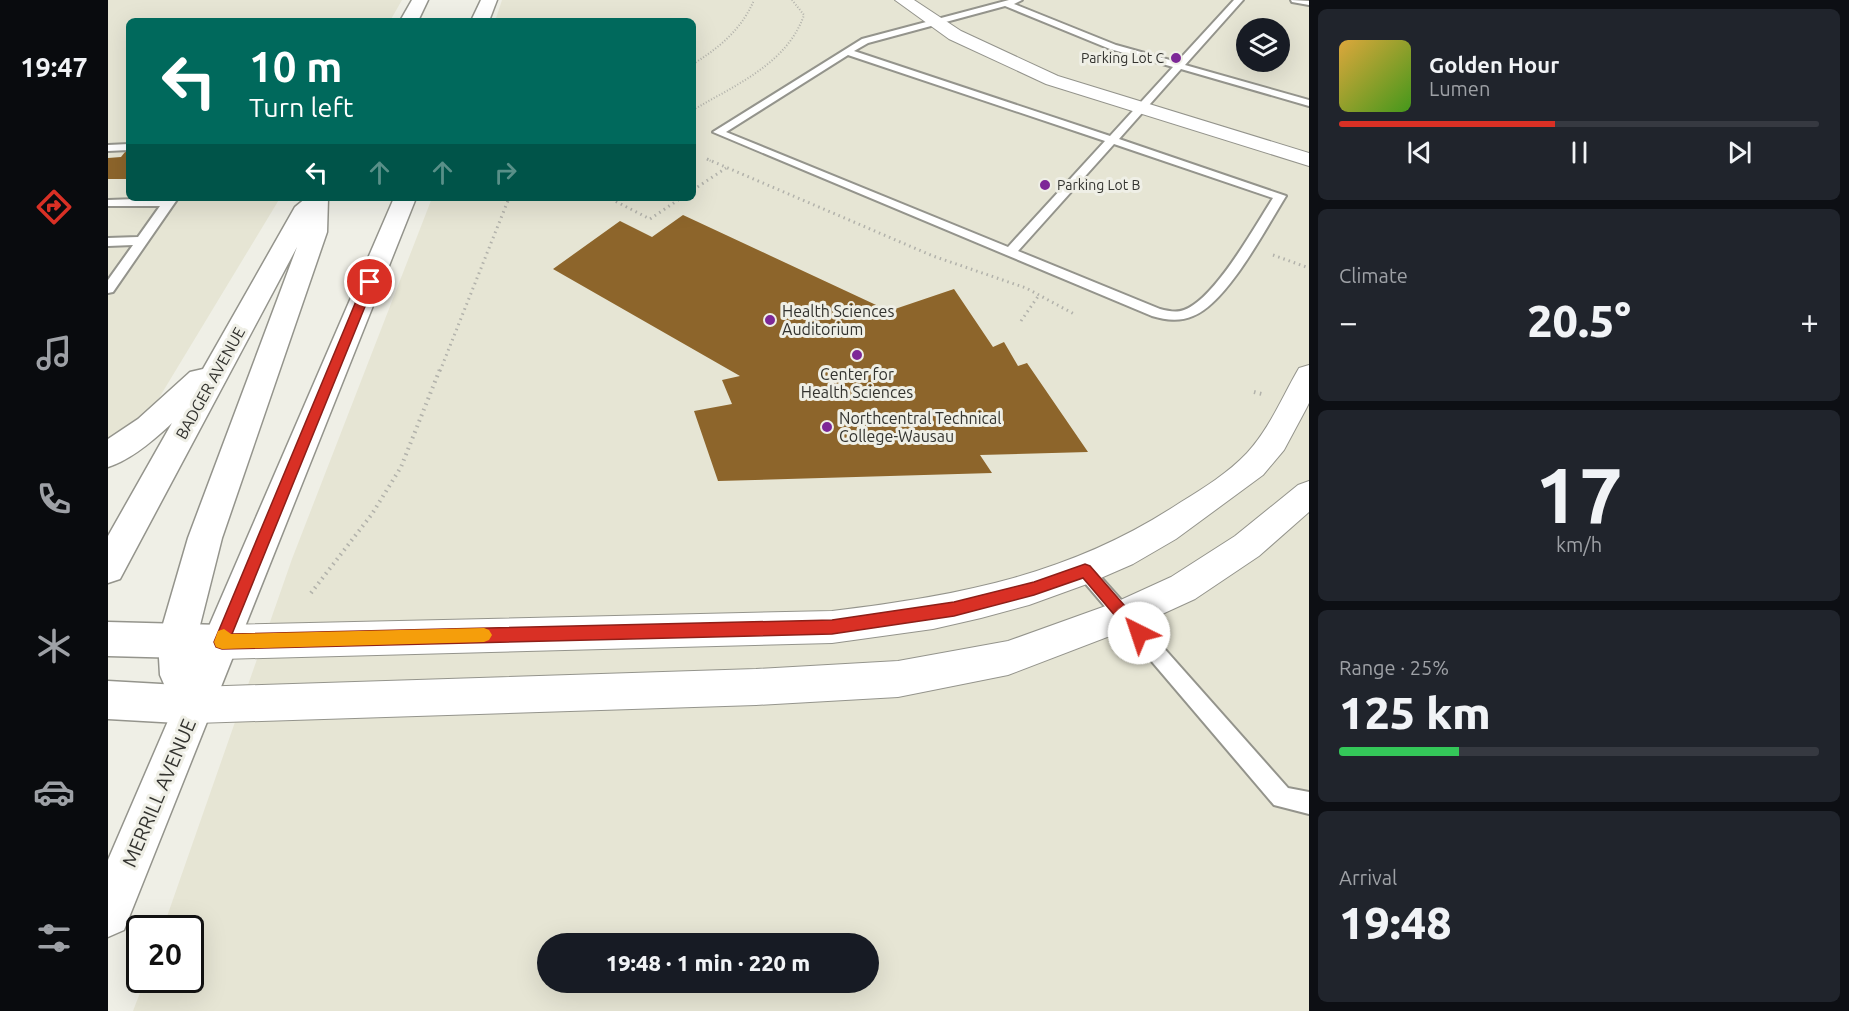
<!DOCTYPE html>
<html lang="en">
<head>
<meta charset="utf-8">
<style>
	:root { --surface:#171b24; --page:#20242c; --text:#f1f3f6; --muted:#9ea1a6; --line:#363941; --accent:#d93025 }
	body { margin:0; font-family:Ubuntu,sans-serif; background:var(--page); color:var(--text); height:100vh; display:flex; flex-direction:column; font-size:22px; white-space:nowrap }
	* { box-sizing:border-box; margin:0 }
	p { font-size:20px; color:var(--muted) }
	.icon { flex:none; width:33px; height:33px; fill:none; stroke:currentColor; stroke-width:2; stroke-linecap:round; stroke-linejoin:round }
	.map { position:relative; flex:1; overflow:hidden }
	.side { display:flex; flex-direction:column; gap:9px; padding:9px; background:#0d0f14; width:540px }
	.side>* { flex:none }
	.guide { position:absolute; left:18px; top:18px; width:570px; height:183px; border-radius:9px; box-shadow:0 6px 24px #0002; background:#00695c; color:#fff; overflow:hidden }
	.tools { position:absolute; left:1128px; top:18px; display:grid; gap:12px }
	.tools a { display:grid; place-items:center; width:54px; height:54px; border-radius:50%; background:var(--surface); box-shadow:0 6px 24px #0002; font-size:30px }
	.speed { position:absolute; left:18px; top:915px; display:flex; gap:12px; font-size:30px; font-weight:700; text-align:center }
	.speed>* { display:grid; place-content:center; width:78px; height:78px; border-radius:50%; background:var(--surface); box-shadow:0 6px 24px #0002; line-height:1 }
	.speed .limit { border:3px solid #111; border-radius:9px; background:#fff; color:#111 }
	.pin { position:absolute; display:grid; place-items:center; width:51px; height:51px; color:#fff; margin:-26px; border:3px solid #fff; border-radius:50%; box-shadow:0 2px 6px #0007 }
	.me { position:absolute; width:66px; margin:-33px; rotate:319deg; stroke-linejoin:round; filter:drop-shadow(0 0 4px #0008) }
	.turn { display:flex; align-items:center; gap:21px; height:126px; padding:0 24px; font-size:27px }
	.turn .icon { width:78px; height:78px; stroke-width:2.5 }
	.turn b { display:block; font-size:42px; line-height:51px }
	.lanes { display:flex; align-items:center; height:57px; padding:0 24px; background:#0003; justify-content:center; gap:30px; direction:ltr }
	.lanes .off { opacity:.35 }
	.big { font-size:45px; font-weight:800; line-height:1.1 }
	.side .widget { flex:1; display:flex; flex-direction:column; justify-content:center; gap:9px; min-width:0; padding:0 21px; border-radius:9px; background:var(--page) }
	.side .dial { align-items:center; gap:0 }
	.dial b { font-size:78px; line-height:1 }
	.song { display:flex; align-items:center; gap:18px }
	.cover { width:72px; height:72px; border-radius:9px; background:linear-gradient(135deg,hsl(40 70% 55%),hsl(100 70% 35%)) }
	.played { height:6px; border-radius:3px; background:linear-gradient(90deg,var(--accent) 45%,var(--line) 45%) }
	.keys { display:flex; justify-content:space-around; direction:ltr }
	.heat { display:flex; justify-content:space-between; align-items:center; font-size:33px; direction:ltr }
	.charge { height:9px; border-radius:4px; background:linear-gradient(90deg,#34c759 25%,var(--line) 0) }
	.trip { position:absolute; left:429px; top:933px; width:342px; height:60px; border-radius:30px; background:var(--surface); box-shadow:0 6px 24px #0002; font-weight:800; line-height:60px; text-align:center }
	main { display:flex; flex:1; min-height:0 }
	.menu { display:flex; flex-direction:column; width:108px; justify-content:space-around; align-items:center; background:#090b0e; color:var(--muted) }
	.menu .icon { width:42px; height:42px }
	.menu .active { color:var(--accent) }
	.menu b { font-size:27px; color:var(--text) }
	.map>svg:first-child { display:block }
</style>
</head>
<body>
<main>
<nav class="menu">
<b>19:47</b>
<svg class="icon active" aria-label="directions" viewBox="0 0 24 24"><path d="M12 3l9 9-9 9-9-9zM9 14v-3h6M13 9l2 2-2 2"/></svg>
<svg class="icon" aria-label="music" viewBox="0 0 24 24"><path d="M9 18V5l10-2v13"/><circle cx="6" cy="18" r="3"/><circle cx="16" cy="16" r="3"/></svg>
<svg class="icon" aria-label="phone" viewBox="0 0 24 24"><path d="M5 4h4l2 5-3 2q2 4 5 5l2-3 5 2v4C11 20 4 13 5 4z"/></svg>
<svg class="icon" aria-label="climate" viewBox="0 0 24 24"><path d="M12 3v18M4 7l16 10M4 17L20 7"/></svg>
<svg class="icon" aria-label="car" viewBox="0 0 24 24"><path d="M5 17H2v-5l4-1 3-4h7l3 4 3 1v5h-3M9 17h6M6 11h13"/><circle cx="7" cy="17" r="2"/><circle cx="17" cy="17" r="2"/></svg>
<svg class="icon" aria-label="filters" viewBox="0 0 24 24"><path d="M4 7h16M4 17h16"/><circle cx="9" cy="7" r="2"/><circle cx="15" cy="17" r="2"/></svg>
</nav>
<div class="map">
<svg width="1201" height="1011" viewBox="0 0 1201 1011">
	<rect width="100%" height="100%" fill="#efefe6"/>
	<g fill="#e6e5d4" fill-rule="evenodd">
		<path d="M0,0H294L282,21H21V198H172L51,398L29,420L0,440Z"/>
		<path d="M394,0H1201V1011H25L37,980H82V928H55L184,559L324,198H585V21H387ZM1138,28H1172V62H1138ZM440,944H760V982H440Z"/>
	</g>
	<g fill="#8d652b">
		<path d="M17,152H21V179H0V158L13,157Z"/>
		<path d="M575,215L781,311L846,289L885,347L896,342L910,366L919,363L980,452L872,455L884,473L610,481L586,411L624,404L614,380L632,376L445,269L512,221L544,237Z"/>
	</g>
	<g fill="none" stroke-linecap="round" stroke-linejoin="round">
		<g stroke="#94948c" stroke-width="4">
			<g id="service">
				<path d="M901,0H914L906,4L1008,45L1069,62L1126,0H1135L1077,65L1201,100V106L1073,69L1011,139L1178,196C1158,228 1119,303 1085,316C1071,322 1058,320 1044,316L605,132L754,39ZM897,6L1002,49L1065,67L1002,136L746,51L760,43ZM740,55L997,141L900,247L618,132ZM1006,144L1165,198C1147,226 1107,299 1076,310C1068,313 1060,311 1052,309L910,251Z"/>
				<path d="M1183,0L1201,1V5L1184,2Z"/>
				<path d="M21,144V150L0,151V145Z"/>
				<path d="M58,198H70L5,292L0,293V280L25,245L0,246V238L30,237L52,206H0V200Z"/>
				<path d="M977,563L983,566L1180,788L1201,792V814L1166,805L971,576L968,571L971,566Z"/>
			</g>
		</g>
		<g stroke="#94948c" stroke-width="2">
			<g id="minor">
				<path d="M787,0H806L853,31L950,76L1201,153V166L938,84L841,39Z"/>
				<path d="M1201,365V403L1198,409L1176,450L1155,475L1068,539L1025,564L979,584L921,605L873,618L825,629L724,643L114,659L101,654L96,642L101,630L114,625L724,611C853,595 963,575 1073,502C1096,488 1120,473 1139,453C1162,428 1174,397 1191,368Z"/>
				<path d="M1201,481V512L1151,556L1087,599L1028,626L900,675L790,697L648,705L88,723L75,718L69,705L75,692L88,687L648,669L790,661L900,641L1006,603L1063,577L1127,536L1190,485Z"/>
			</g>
		</g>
		<g stroke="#94948c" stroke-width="3">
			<g id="secondary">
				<path d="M0,622L114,625L127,630L133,642L127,654L114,659L0,656Z"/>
				<path d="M0,681L88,686L102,691L108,705L102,719L88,724L0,719Z"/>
			</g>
		</g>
		<g stroke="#94948c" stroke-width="3">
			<g id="primary">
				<path d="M304,0H320L310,21H292Z"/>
				<path d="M373,0H389L381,21H363Z"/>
				<path d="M198,198H220L219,232L114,538L88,641L89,654L286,198H308L16,930L0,937V860L66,707L52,675L50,641L80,538L189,247L12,579L0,583V536L64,423C46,440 23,460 0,467V439L30,419L82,372L95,369L187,207Z"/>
			</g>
		</g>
		<g stroke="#b2b2ab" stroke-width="2" stroke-dasharray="1 2" stroke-linecap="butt">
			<path d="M585,64C611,48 634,29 646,0"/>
			<path d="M585,110C627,85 679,64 696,15L684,0"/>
			<path d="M599,159L603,161"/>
		</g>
		<g stroke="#b2b2ab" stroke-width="3" stroke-dasharray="1.5 4" stroke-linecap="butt">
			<path d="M599,159L825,256L918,288L968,315"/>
			<path d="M585,190L618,168"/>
			<path d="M503,199L542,219L573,198"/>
			<path d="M1165,255L1201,268"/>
			<path d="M913,321L931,295"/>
			<path d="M332,371L401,198"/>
		</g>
		<g stroke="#b2b2ab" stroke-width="4" stroke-dasharray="1.5 4.5" stroke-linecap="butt">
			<path d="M1146,392L1154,394"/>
			<path d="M203,593L264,514L293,467L332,369"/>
		</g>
		<use href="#service" fill="#fff" fill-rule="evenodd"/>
		<use href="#minor" fill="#fff" fill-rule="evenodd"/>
		<use href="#secondary" fill="#fff" fill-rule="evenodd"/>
		<use href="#primary" fill="#fff" fill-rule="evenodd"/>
	</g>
	<path fill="#d93025" stroke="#8d1f18" stroke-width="1.5" d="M262,278L267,282L124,634L724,620L846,602L926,582L977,564L982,566L1036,628L1039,633L1036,638L1031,640L1026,638L975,578L926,595L846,616L724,634L114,649L108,647L106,642L256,282Z"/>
	<path fill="#f59e0b" d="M376,628L381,630L384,635L381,640L376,642L114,649L108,647L106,642L110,631L116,629L123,634Z"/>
	<g fill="#7d2897" stroke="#efefe6" stroke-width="2">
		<circle cx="1068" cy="58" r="6"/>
		<circle cx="937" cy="185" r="6"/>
		<circle cx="662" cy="320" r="6"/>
		<circle cx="749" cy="355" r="6"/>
		<circle cx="719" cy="427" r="6"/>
	</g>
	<g text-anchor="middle" stroke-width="6" stroke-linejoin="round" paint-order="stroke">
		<g font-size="14" fill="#33332f" stroke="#efefe6" text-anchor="end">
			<text x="1056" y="63">Parking Lot C</text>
			<text x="949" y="190" text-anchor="start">Parking Lot B</text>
		</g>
		<g font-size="16" fill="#33332f" stroke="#efefe6" text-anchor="start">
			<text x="674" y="317">Health Sciences<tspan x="674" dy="18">Auditorium</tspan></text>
			<text x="749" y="380" text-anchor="middle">Center for<tspan x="749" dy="18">Health Sciences</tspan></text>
			<text x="731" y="424">Northcentral Technical<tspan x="731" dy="18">College-Wausau</tspan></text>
		</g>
		<g font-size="16" fill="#33332f" stroke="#efefe6">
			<text transform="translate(102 383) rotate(-61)" y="6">BADGER AVENUE</text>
		</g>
		<g font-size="20" fill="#33332f" stroke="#efefe6">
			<text transform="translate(51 793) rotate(-67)" y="7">MERRILL AVENUE</text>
		</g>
	</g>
</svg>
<div class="tools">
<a><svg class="icon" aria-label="layers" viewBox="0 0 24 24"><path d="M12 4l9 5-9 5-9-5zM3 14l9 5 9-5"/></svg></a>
</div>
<div class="speed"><div class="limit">20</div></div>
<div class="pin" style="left:262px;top:282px;background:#d93025"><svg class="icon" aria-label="arrive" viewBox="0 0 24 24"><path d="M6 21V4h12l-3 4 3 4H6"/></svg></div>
<svg class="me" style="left:1031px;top:633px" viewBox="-20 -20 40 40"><circle r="19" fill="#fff"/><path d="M0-13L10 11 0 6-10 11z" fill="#d93025"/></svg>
<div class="trip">19:48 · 1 min · 220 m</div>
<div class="guide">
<div class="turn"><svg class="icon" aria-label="left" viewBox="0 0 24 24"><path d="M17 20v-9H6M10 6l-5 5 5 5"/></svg><div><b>10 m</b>Turn left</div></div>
<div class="lanes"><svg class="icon" aria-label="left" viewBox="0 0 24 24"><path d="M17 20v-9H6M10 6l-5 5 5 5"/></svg><svg class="icon off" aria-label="ahead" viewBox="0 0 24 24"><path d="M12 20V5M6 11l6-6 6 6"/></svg><svg class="icon off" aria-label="ahead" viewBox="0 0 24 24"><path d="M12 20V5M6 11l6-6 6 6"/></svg><svg class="icon off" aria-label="right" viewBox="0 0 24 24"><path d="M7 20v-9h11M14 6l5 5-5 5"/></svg></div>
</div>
</div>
<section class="side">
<div class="widget">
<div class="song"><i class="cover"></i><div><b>Golden Hour</b><p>Lumen</p></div></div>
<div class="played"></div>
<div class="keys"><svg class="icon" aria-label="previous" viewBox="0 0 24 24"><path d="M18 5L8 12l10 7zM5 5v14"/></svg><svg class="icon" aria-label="pause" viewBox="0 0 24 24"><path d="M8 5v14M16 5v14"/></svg><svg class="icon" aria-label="next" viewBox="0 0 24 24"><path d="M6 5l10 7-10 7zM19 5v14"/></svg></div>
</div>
<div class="widget"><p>Climate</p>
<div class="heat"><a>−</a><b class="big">20.5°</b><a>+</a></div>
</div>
<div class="widget dial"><b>17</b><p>km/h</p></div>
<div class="widget"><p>Range · 25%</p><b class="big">125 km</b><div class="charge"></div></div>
<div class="widget"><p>Arrival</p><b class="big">19:48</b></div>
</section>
</main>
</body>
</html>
